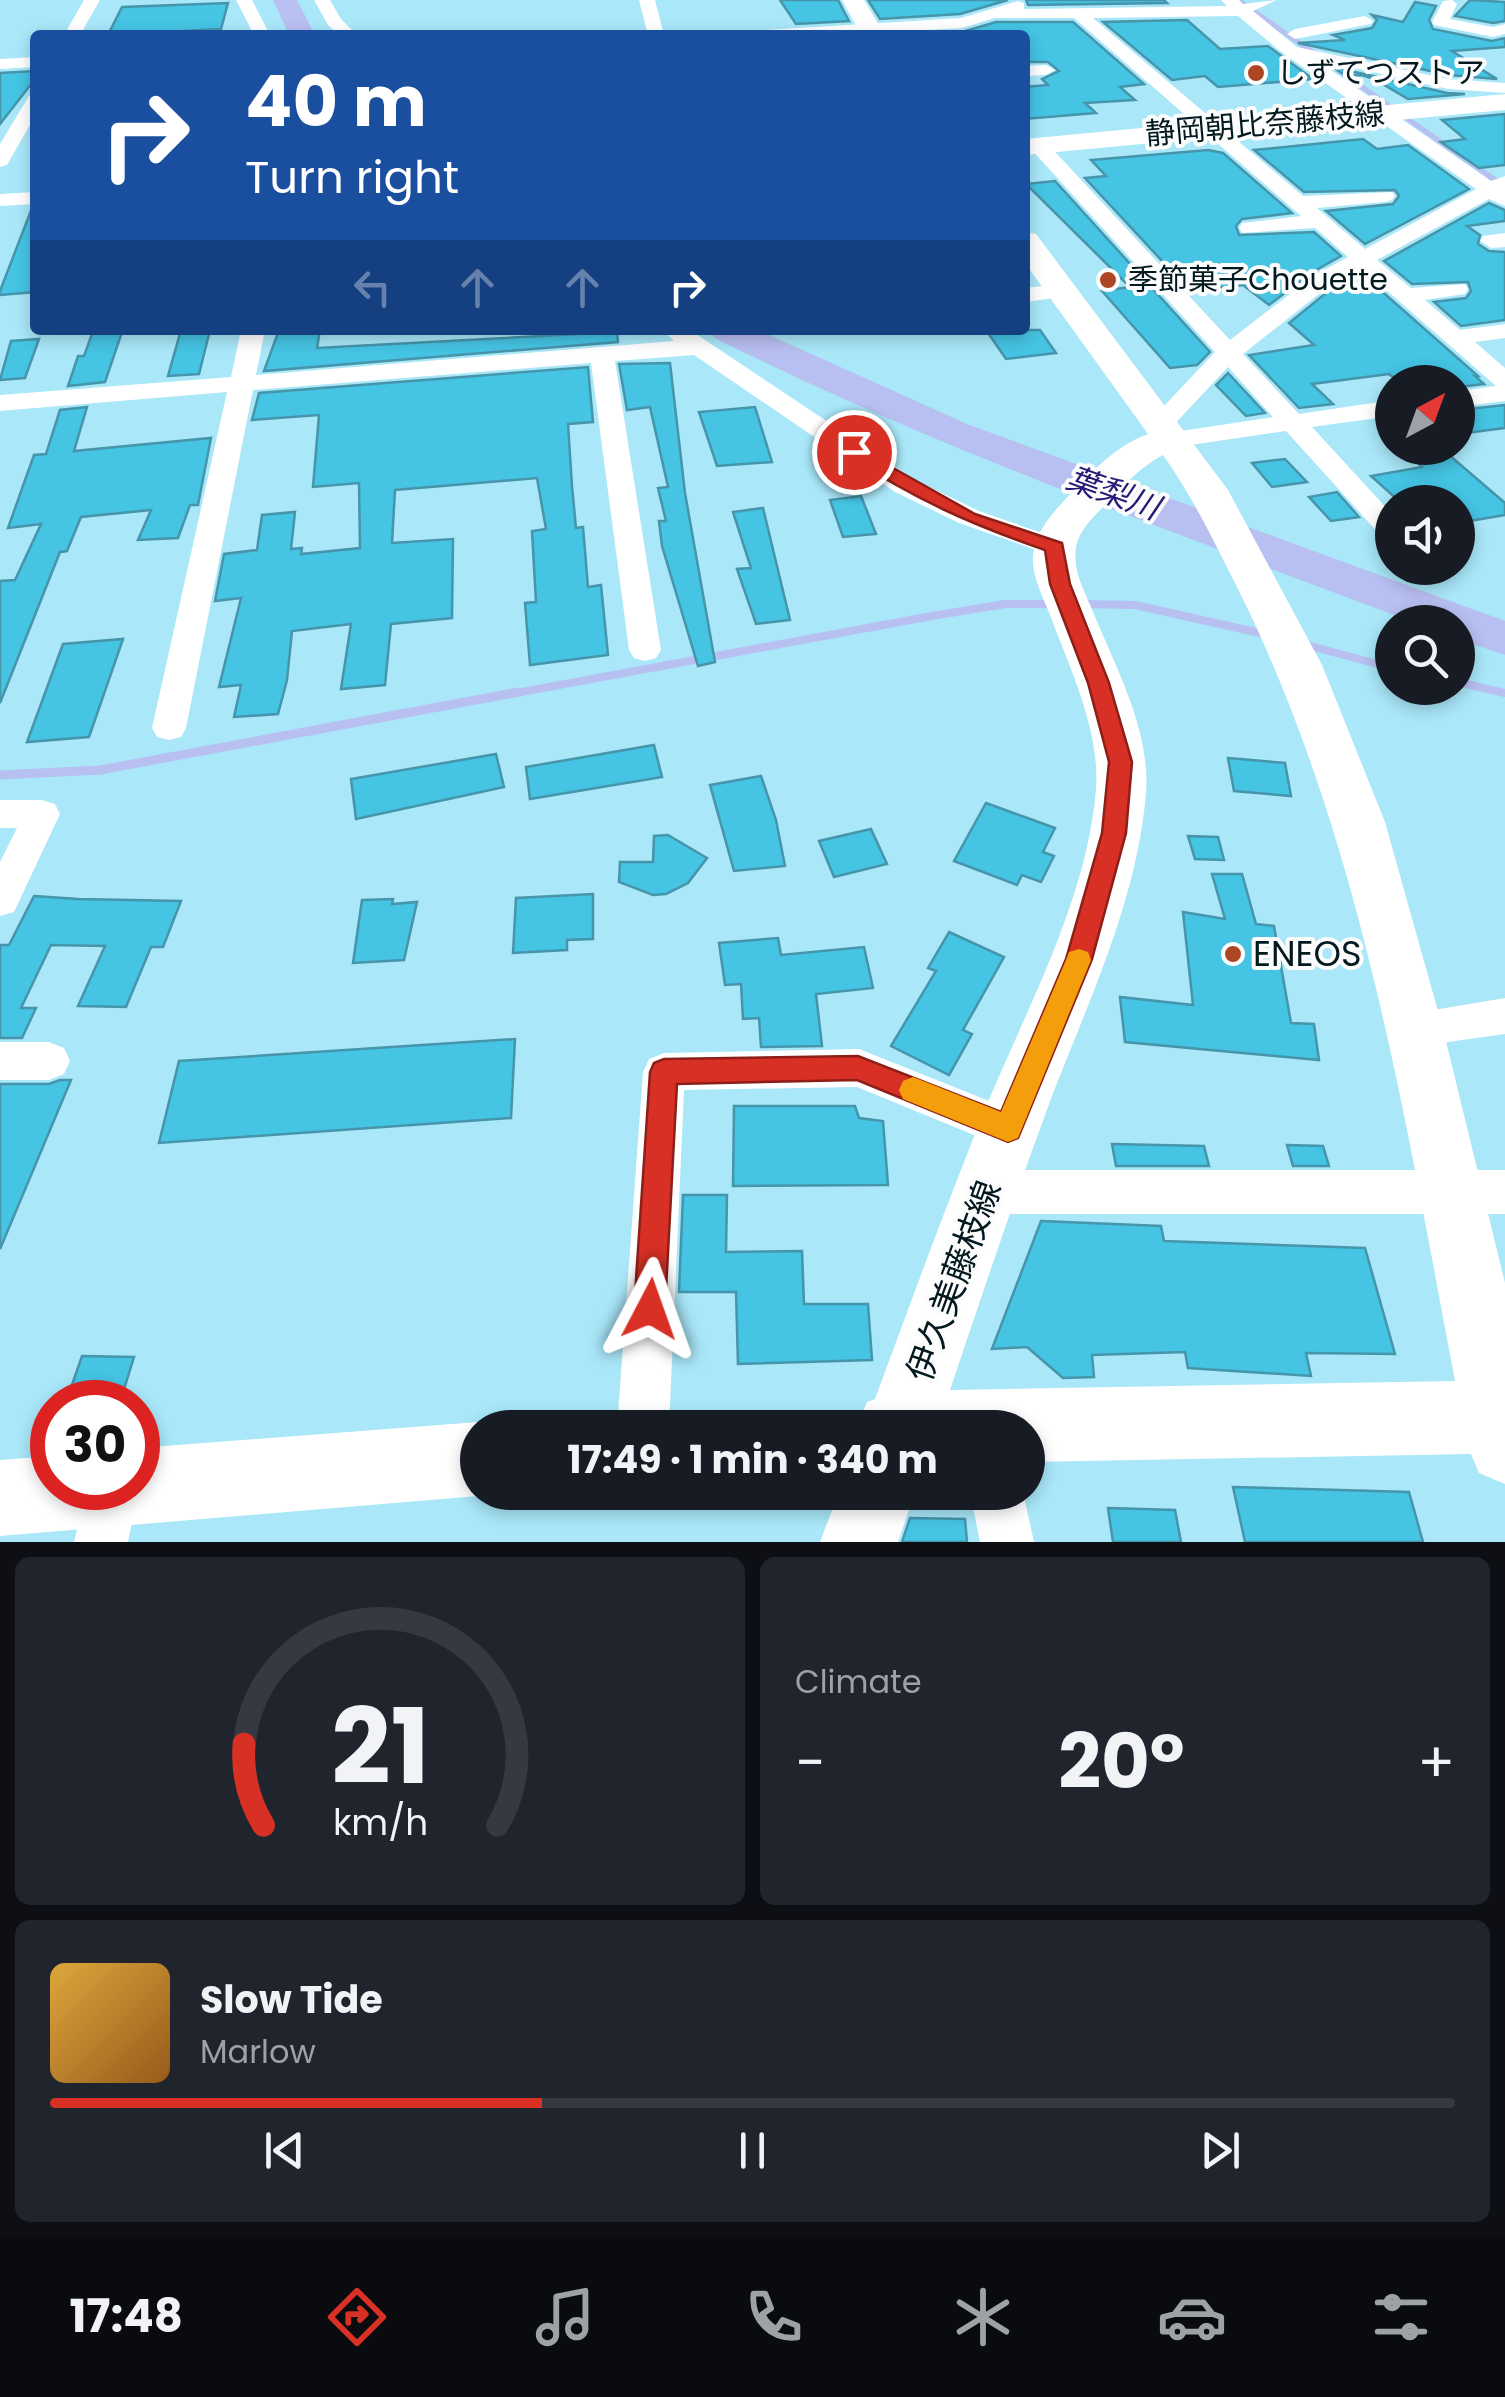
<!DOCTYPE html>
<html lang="en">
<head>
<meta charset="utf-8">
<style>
	:root { --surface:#171b24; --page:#20242c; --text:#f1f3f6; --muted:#9ea1a6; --line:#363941; --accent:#d93025 }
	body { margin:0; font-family:Poppins,"Noto Sans JP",sans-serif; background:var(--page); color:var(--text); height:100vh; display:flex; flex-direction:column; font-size:38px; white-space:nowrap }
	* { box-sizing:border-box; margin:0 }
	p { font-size:32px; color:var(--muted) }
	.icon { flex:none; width:55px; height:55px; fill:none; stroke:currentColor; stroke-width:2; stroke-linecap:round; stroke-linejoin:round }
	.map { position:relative; height:1542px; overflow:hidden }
	.drawer { display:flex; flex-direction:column; gap:15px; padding:15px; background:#0d0f14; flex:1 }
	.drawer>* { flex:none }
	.top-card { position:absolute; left:30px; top:30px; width:1000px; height:305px; border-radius:10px; box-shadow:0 5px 15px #0003; background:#1a4fa0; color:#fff; overflow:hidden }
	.needle { width:65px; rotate:41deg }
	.fabs { position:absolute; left:1375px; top:365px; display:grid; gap:20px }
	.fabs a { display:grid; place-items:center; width:100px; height:100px; border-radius:50%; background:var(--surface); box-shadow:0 5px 15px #0003; font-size:50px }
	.speed { position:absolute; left:30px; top:1380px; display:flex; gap:20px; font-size:50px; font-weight:700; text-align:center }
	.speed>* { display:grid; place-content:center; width:130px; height:130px; border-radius:50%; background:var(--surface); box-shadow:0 5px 15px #0003; line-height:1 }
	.speed .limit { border:15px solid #d22; background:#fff; color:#111 }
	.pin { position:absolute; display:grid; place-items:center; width:85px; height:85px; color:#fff; margin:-42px; border:5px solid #fff; border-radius:50%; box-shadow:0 2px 10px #0007 }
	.me { position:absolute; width:110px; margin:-55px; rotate:4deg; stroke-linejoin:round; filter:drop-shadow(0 0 8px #0008) }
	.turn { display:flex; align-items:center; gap:35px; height:210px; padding:0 50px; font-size:45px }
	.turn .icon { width:130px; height:130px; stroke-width:2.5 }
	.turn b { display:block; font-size:70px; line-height:85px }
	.lanes { display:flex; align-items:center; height:95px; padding:0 50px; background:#0003; justify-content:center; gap:50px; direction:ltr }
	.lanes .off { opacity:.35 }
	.big { font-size:75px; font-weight:700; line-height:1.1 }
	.drawer .widget { flex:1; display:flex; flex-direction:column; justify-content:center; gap:15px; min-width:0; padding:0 35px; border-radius:15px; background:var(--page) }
	.drawer .dial { align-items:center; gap:0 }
	.dial svg { height:260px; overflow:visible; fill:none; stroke:var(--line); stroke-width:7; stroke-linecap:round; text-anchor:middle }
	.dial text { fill:var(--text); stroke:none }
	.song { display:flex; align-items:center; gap:30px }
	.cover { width:120px; height:120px; border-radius:15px; background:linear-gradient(135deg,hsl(40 70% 55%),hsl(30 70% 35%)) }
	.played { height:10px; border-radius:5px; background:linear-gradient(90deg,var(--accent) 35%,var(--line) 35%) }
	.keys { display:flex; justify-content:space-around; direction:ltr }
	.heat { display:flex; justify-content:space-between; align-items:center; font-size:55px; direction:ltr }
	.drawer .tiles { flex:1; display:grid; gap:15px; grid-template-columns:1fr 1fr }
	.widget:last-child { grid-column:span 2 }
	.trip { position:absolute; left:460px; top:1410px; width:585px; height:100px; border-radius:50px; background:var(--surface); box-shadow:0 5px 15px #0003; font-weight:700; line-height:100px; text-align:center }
	.dock { display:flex; height:160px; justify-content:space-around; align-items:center; background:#090b0e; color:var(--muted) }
	.dock .icon { width:70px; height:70px }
	.dock .current { color:var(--accent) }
	.dock b { font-size:45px; color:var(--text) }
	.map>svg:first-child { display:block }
</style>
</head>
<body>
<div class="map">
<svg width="1505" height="1542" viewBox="0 0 1505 1542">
	<rect width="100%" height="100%" fill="#a9e7f9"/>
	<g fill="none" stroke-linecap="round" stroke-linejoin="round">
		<path stroke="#b8bff1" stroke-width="5" d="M1238,0L1492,178"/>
		<path stroke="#b8bff1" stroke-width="6" d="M1489,176L1505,187"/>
		<g stroke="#b8bff1" stroke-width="8">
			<path d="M1082,604L1135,605L1269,635"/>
			<path d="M1303,644L1392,668"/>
			<path d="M1458,682L1505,693"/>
			<path d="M505,695L932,616L1005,604H1057"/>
		</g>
		<path stroke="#b8bff1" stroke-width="9" d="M0,775L100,770L519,692"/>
		<g fill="#b8bff1" fill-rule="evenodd">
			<path d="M273,0H297L315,35H289Z"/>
			<path d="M709,330H758L967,424L1505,621V655L1458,639V622H1413C1178,533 940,451 715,338Z"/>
		</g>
	</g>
	<g fill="#45c4e4" stroke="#4695ab" stroke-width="2.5">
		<path d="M780,0H838L849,21L796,24Z"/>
		<path d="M868,0H1008L960,14L880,19Z"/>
		<path d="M1026,0H1164L1167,3L1028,5Z"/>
		<path d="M1470,0L1505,2V21L1493,23L1455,16Z"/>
		<path d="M1415,2L1436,6L1429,20L1433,29L1492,41L1505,38V47L1452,51L1497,79L1449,75L1298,43L1345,40L1333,35L1372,28L1377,20L1372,15L1403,22Z"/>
		<path d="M228,3L221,29L108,35L122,7Z"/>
		<path d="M1187,20L1220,49L1268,46L1313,79L1218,87L1205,76L1172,80L1103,22Z"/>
		<path d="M996,22H1073L1144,84L1120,87L1135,100L1085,103L1096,113L1025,119V87L1048,85L1042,79L1059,71L1048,62H1025V35H909L962,32Z"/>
		<path d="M1333,67L1447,93L1465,94L1408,99L1374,79L1362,75L1346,76Z"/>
		<path d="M35,71V79L0,124V73Z"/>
		<path d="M1505,114V165L1479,168L1441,142L1465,139L1442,120Z"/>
		<path d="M1363,139L1377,149L1408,145L1469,189L1365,244L1326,211L1393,204L1399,196L1395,190L1304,192L1254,150Z"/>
		<path d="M1208,150L1223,153L1292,213L1242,219L1236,226L1239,235L1314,232L1341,256L1311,273L1269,305L1243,285L1190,291L1085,178L1106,176L1091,160Z"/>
		<path d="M1055,181L1210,352L1197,365L1170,368L1102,291L1130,287L1026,184Z"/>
		<path d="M1489,203L1505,210V221L1467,226L1480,235L1478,244L1489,251L1505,252V320L1461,326L1434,302L1466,298L1471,291L1468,282L1412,284L1384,261Z"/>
		<path d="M32,208L35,292L0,295V291Z"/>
		<path d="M1361,273L1478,376H1475L1484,384L1458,387V382H1432L1424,374L1394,378L1389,374L1312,384L1333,404L1299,408L1249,355L1314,345L1289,323L1331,289Z"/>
		<path d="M181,330H210L199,374L168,376Z"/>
		<path d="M279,330H320L317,348L617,332L618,342L264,371Z"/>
		<path d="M986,330H1040L1056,353L1006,359Z"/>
		<path d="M122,332L105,382L68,386L78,356H84L92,334Z"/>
		<path d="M39,339L25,378L0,380L11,341Z"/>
		<path d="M670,363L685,493L715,662L698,666L662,546L659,521H666L658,488L668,487L650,407L627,410L619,364Z"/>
		<path d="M588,367L593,422L568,424L572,486L576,528L583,527L588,587L601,585L608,655L530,665L525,603L536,602L532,531L546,529L537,478L395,490L392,543L453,539L452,618L391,624L385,685L341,689L351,624L292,631L287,680L278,714L234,717L241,685L219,687L241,598L215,601L224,554L257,550L262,515L295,512L291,549L302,548L301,554L360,548L359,483L313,487L319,415L252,420L259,393Z"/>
		<path d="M1228,373L1265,413L1246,416L1216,385Z"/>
		<path d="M1505,405V428L1458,434V410Z"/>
		<path d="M87,407L74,451L211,438L198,505H190L178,538L138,540L151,510L81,517L67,551L60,552L0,703V581L15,580L41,524L8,528L34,455L46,454L60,410Z"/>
		<path d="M755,407L772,462L717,466L699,412Z"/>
		<path d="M1403,448H1441L1505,503V515L1458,523V502H1400L1371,476L1422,467Z"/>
		<path d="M1285,459L1307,482L1272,487L1252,463Z"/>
		<path d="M1337,492L1359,517L1331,521L1309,497Z"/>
		<path d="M861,496L876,534L843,537L830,500Z"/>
		<path d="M763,508L790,620L756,624L737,569L751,568L733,512Z"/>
		<path d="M123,639L89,737L27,742L63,644Z"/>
		<path d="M654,745L662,777L530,799L526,767Z"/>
		<path d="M496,754L504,787L356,819L351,779Z"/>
		<path d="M1228,758L1285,763L1291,796L1234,791Z"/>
		<path d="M761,776L776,820L785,866L734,871L710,785Z"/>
		<path d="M986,803L1055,828L1043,852L1054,856L1041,882L1022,875L1017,885L954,861Z"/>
		<path d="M871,829L887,864L834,877L819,841Z"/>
		<path d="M668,835L707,858L688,883L666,894L653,895L619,882L620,862H653L654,836Z"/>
		<path d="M1188,836L1218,837L1224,860L1195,859Z"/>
		<path d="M1212,874H1242L1256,924L1274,926L1291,1023L1314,1024L1319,1060L1125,1042L1120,997L1193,1005L1183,912L1225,919Z"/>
		<path d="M593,894V939L567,940V950L513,953L516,898Z"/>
		<path d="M34,896L78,899L181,901L163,947H151L126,1007L78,1006L105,946L51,945L21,1008H36L22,1038H0V945H9Z"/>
		<path d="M393,899L392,904L417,902L404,960L353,963L362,900Z"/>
		<path d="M949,932L1004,957L963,1030L972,1034L949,1075L891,1046L936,971L928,968Z"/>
		<path d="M778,938L781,955L864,947L873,988L816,994L822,1046L761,1047L759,1018L743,1019L741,984L725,985L719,943Z"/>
		<path d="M515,1039L511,1118L159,1143L179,1061Z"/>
		<path d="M60,1080H71L0,1249V1084H49Z"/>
		<path d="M734,1106H855L859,1118L883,1121L888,1185L733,1186Z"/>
		<path d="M1112,1144L1204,1146L1209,1166H1116Z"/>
		<path d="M1287,1145L1323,1146L1329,1166H1293Z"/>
		<path d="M683,1195H727L726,1252L802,1251L804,1304H868L872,1360L738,1364L736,1292H679Z"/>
		<path d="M1041,1221L1161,1226L1164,1241L1365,1248L1395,1354L1306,1353L1311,1376L1188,1368L1185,1352L1092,1355L1094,1377L1063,1378L1027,1347L992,1349Z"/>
		<path d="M82,1356L134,1357L120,1402H66Z"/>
		<path d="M1233,1487L1409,1492L1423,1542H1245Z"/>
		<path d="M1108,1508L1175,1510L1181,1542H1113Z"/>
		<path d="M910,1518L965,1519L967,1542H902Z"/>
	</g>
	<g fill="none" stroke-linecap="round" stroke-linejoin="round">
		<g fill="#fff" fill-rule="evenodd">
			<path d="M84,0H100L80,35H64Z"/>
			<path d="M236,0H252L270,35H254Z"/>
			<path d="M314,0H330L341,19L357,35H339L328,25Z"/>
			<path d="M639,0H655L664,35H648Z"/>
			<path d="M1221,0H1239L1243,4L1277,0L1253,11L1297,47L1448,79L1505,83V93L1448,89L1315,59L1491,181L1505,176V206L1489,199L1377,260L1411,288L1465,284L1468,289L1465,294L1425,300L1460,330L1505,324V338L1475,342L1505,368V401L1458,407V391L1496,386L1361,268L1329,286L1243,354L1299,414L1392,400V416L1312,427L1392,514V540L1382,537L1286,431L1170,448L1161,446L1157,440L1161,434L1273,417L1228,367L1169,430L1160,432L1147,424L1215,352L1031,149V141H1045L1230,340L1313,276L1348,257L1315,228L1242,233L1239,228L1242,223L1301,216L1074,18H995L962,28L847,35H759L767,30L961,18L1018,1L1024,3V9L1227,6ZM1238,16L1280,51L1476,189L1365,249L1317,208L1385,202L1392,200L1395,196L1392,192L1303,196L1093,18Z"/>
			<path d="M1452,0L1457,4L1450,19L1493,27L1505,24V34L1493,37L1434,25L1432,22L1443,1Z"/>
			<path d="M1365,16L1373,21L1371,24L1295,39L1287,34L1295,29Z"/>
			<path d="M35,57V67L0,69V59Z"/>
			<path d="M1025,66L1046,65L1055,70L1046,75L1025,76Z"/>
			<path d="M35,95V116L7,165L0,167V144L29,96Z"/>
			<path d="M35,192V204L0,206V194Z"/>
			<path d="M1505,233V247L1491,248L1480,241L1483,236Z"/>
			<path d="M1061,284L1073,291L1069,296L1025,302V288Z"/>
			<path d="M241,330H265L256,375L674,341L666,333L668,330H690L915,480L979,511L1065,541L1070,547L1065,553H1045L959,523L895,492L694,355L615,361L661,650L656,658L645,661L634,658L629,650L591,363L253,390L186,728L181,737L169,740L157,737L152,728L227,392L0,411V395L231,377Z"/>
			<path d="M0,800H42L55,804L60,814L14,912L0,916V862L17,828H0Z"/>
			<path d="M1505,998V1034L1413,1047L1398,1042L1392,1029L1398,1016Z"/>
			<path d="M0,1042H49L64,1048L70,1061L64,1074L49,1080H0Z"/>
			<path d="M859,1049L1024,1115L1030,1129L1024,1143L1008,1149L857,1087L684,1090L669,1428H617L643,1072L649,1059L664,1053Z"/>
			<path d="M985,1170H1505V1214H985L969,1207L962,1192L969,1177Z"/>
			<path d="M138,1483L139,1488L128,1542H74L87,1488H138Z"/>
			<path d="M970,1492H1023L1034,1542H980Z"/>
		</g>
		<g fill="#fff" fill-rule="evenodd">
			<path d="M842,0H864L885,35H861Z"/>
			<path d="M1505,94V110L1025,155V139Z"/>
			<path d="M1025,232L1036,234L1228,490L1322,665L1385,822L1443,1029L1505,1283V1484L1479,1473L1471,1454L1028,1462V1428H856L867,1402L875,1399C912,1299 948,1200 988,1102C1030,1002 1087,898 1096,789C1100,729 1070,669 1050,615C1042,594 1029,572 1034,549C1039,525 1060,505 1076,488C1098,466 1118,445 1148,434L1025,263ZM1163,455C1193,497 1214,542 1237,587C1360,833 1404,1113 1455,1381L950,1390C983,1292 1016,1193 1052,1096C1090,998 1137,900 1146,793C1151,731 1116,668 1093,612C1085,592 1072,570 1076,547C1080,527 1098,513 1111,499C1127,482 1142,466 1163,455Z"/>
			<path d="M478,1422L492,1428H478V1492H487L478,1496L0,1536V1460L52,1456V1488H138V1448Z"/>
			<path d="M839,1492H915L898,1542H820Z"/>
		</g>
	</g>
	<path fill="#d93025" stroke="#8d1f18" stroke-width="2.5" d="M854,446L975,514L1062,543L1070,584L1109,683L1132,762L1126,833L1092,959L1018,1138L1008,1142L857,1080L677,1084L665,1309L661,1320L650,1325L639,1320L634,1309L650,1072L654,1063L664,1059L858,1056L1001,1112L1066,959L1102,833L1109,762L1088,683L1050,584L1045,550C970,524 914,499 847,455L845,452Z"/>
	<path fill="#f59e0b" d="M1079,949L1088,952L1091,960L1018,1138L1008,1142L903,1099L899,1090L903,1081L913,1077L1001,1112L1066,960L1069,952Z"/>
	<g fill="#ad4622" stroke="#fcfcfc" stroke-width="4">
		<circle cx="1256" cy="73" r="10"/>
		<circle cx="1108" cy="280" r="10"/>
		<circle cx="1233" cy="954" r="10"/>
	</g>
	<g text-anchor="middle" stroke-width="8" stroke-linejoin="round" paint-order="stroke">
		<g font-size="30" fill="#021920" stroke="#fcfcfc" text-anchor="start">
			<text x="1276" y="83">しずてつストア</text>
			<text x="1128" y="290">季節菓子Chouette</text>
		</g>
		<g font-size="30" fill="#021920" stroke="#fcfcfc">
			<text transform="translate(1265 124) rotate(-5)" y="10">静岡朝比奈藤枝線</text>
		</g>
		<g font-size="32" font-style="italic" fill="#251a76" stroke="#fcfcfc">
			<text transform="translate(1113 493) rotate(20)" y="11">葉梨川</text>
		</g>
		<g font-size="35" fill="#021920" stroke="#fcfcfc" text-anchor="start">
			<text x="1253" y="966">ENEOS</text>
		</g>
		<g font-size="35" fill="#021920" stroke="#fcfcfc">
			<text transform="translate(954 1281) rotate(-70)" y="12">伊久美藤枝線</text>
		</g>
	</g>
</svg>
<div class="fabs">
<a><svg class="needle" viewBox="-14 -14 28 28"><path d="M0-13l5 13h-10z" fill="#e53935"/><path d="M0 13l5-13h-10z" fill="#9ea1a6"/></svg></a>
<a><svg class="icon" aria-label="sound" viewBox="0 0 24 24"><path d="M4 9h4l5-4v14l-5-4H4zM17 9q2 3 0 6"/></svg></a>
<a><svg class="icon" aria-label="search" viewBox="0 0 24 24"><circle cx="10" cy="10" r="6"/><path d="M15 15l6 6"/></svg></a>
</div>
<div class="speed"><div class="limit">30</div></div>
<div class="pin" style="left:854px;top:452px;background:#d93025"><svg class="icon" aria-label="arrive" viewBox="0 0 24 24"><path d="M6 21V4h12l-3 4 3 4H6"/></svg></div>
<svg class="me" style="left:650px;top:1309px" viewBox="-20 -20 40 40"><path d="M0-17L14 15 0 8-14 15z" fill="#d93025" stroke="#fff" stroke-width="4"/></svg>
<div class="trip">17:49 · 1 min · 340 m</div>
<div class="top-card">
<div class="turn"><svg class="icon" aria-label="right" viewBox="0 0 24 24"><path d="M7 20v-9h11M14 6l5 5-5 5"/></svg><div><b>40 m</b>Turn right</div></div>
<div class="lanes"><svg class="icon off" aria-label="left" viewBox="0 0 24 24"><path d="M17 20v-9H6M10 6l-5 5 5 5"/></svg><svg class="icon off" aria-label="ahead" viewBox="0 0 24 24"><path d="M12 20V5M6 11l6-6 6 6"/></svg><svg class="icon off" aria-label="ahead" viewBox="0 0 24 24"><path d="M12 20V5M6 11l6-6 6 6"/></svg><svg class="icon" aria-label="right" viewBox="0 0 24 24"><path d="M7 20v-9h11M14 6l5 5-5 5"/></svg></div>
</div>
</div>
<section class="drawer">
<div class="tiles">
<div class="widget dial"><svg viewBox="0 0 100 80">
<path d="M14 69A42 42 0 1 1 86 69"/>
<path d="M14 69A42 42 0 0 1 8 44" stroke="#d93025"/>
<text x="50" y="56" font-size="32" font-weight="700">21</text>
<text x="50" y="72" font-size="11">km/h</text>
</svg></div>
<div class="widget"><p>Climate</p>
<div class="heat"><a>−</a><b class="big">20°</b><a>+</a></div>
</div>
<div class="widget">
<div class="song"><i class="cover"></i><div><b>Slow Tide</b><p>Marlow</p></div></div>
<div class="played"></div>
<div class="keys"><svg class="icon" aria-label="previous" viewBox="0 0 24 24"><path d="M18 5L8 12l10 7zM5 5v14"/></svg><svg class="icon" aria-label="pause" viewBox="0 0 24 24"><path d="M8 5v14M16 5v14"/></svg><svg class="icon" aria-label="next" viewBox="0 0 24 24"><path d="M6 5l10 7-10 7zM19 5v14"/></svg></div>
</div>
</div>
</section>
<nav class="dock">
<b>17:48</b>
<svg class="icon current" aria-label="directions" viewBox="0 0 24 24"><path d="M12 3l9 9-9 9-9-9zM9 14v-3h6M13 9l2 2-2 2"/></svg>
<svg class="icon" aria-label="music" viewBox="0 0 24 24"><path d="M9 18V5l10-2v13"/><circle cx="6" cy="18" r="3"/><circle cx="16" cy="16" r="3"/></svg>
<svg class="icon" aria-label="phone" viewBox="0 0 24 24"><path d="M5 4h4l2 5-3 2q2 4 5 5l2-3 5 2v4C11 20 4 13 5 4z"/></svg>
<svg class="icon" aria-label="climate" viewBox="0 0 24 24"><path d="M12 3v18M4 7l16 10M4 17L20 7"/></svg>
<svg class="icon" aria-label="car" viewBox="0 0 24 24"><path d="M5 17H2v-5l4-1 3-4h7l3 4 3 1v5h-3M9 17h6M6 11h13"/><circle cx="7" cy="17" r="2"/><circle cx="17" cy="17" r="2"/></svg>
<svg class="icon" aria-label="filters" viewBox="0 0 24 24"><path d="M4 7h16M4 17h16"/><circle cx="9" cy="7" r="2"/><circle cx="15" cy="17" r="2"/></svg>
</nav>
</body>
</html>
